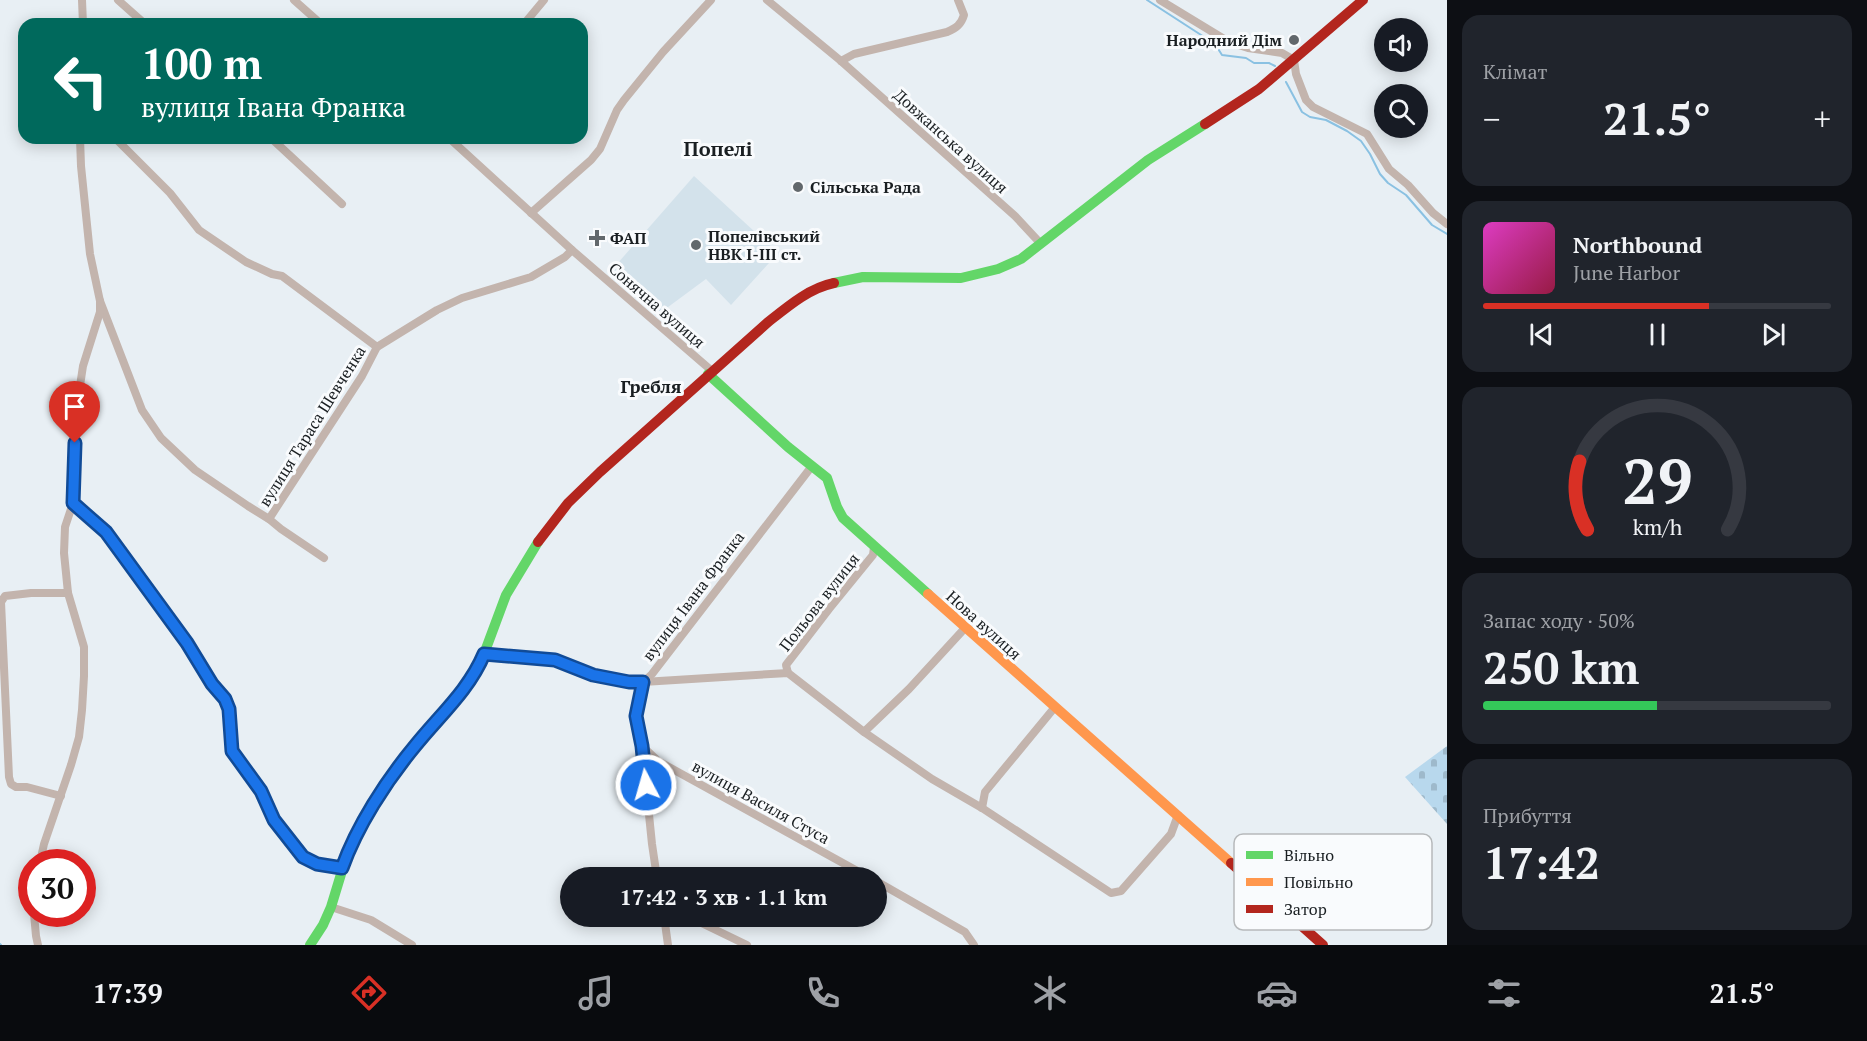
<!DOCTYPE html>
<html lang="uk">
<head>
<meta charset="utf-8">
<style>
	:root { --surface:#171b24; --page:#20242c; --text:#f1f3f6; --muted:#9ea1a6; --line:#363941; --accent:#d93025 }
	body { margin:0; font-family:"PT Serif",serif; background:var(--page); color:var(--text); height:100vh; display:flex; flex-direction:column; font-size:22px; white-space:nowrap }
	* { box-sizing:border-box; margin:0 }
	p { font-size:20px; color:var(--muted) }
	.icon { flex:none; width:33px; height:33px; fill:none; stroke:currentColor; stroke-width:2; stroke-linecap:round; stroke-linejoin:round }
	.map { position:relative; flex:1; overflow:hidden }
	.drawer { display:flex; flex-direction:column; gap:15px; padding:15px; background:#0d0f14; width:420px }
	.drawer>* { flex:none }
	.hud { position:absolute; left:18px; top:18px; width:570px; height:126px; border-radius:18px; box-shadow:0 3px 15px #0003; background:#00695c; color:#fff; overflow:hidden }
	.controls { position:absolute; left:1374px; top:18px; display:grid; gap:12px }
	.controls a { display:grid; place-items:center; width:54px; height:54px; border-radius:50%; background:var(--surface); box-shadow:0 3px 15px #0003; font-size:30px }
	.speed { position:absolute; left:18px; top:849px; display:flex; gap:12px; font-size:30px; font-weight:700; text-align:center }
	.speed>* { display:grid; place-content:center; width:78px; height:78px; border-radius:50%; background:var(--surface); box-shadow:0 3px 15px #0003; line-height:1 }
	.speed .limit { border:9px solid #d22; background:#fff; color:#111 }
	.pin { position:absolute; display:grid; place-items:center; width:51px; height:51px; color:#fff; margin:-62px -26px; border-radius:50% 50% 50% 0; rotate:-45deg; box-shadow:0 0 6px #0007 }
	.pin .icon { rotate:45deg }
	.me { position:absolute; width:66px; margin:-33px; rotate:354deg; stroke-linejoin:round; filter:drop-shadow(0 0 4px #0008) }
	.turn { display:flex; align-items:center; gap:21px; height:126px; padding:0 24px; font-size:27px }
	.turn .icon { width:78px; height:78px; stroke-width:2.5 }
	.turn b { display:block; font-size:42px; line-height:51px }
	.big { font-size:45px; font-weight:700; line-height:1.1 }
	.drawer .tile { flex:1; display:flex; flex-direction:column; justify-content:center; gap:9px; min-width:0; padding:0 21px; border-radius:18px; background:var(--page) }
	.drawer .dial { align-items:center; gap:0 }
	.dial svg { height:156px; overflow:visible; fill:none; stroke:var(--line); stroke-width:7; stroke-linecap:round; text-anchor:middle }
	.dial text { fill:var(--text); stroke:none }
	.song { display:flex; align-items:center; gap:18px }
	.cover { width:72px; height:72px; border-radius:9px; background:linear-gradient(135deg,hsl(310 70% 55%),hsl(340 70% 35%)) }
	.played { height:6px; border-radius:3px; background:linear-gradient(90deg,var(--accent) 65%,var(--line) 65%) }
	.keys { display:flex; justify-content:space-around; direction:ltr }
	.heat { display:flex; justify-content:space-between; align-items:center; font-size:33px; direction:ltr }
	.charge { height:9px; border-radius:4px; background:linear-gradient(90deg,#34c759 50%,var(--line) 0) }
	.trip { position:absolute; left:560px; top:867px; width:327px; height:60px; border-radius:30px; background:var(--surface); box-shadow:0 3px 15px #0003; font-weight:700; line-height:60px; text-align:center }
	.dock { display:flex; height:96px; justify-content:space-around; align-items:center; background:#090b0e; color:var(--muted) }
	.dock .icon { width:42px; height:42px }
	.dock .on { color:var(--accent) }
	.dock b { font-size:27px; color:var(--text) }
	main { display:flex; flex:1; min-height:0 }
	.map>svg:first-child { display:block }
</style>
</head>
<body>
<main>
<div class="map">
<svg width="1447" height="945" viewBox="0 0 1447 945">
	<defs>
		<pattern id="cemetery-stones" width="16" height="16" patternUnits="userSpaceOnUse" patternTransform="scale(1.5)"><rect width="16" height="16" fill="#b8d8ed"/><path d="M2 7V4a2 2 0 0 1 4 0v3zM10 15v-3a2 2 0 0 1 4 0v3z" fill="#9eb9cb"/></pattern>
	</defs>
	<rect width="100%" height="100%" fill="#e8eff4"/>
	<path fill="#d3e2eb" d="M694,176L778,253L731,305L706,279L660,313L610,272Z"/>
	<path fill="url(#cemetery-stones)" d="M1447,746V824L1405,777Z"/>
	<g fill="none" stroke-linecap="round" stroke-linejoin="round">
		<g stroke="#8ac1e2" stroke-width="2">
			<path d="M1147,0L1215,44L1222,55L1246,58L1254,63H1269L1275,66"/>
			<path d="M1286,82L1302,112L1310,117L1326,120L1347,131L1361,141L1370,154L1380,174L1388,183L1406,195L1432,225L1447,234"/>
			<path d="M0,944L1,945"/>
		</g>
		<g stroke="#c3b4ad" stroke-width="8">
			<path d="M82,0L83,24"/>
			<path d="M118,0L145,24"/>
			<path d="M294,0L321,24"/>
			<path d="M767,0L841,61L1015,216L1041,244"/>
			<path d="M1160,0L1229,42L1248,48L1282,53L1294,60L1296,74L1306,100L1313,107L1367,134L1389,169L1408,185L1433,213L1447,224"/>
			<path d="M524,24L544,0"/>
			<path d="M841,61L854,54L947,32C956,28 961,25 964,15L958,0"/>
			<path d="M80,138L81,166L90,254L100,301L142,410L161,438L195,470L248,506L269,519L281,529L324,558"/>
			<path d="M115,138L170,193L199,230L246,262L272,274L282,276L377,347"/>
			<path d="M271,138L342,204"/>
			<path d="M449,138L572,250L712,371"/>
			<path d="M531,213L591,160L600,149L617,110L624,100L663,52L711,0"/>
			<path d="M73,503L106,532L187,643L212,684L225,699L229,709L232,751L261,791L274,820L303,857L317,864L342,868"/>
			<path d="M269,519L362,376L377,347L437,310L462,298L531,277L565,257L572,250"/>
			<path d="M484,654C504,655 536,654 555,660C581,667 612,688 641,682C645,681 649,677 652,674L812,466"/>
			<path d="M788,673L786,665L829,609L873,555L874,547"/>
			<path d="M864,732L909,689L965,628"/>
			<path d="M642,746L658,761L870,878"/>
			<path d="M61,796L27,787H16L11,784L9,777L1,602L5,596L31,593H68"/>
			<path d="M982,808L985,792L1055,707"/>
			<path d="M40,862L44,844L71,765L79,737L82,710L84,676V647L68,593L64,553L65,527L73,503L76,412L83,366L100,312V301"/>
			<path d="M657,878L652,844L642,746L636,716L643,682L788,673L864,732L932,779L982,808L1111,893L1121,891L1171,834L1178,815"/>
			<path d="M876,881L965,932L974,945"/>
			<path d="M331,907L371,920L412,945"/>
			<path d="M34,914L36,936L38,945"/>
			<path d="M664,916L668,945"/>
			<path d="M687,916L747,945"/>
		</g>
		<g stroke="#63d668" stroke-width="10">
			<path d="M834,283L863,277L961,278L998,269L1021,259L1148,160L1205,124"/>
			<path d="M708,374L788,447L827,478L837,507L843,518L928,594"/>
			<path d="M310,945L323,925L331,907L345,861L366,817L414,747L473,676L484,654L506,595L538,542"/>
		</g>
		<path stroke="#ff974d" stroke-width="10" d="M928,594L1231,863"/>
		<g stroke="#b3261e" stroke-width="10">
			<path d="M1205,124L1259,89L1363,0"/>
			<path d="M538,542L568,503L600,472L767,323C787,307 809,288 834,283"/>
			<path d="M1231,863L1323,945"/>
		</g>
	</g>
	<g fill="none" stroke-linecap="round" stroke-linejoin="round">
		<g stroke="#114b97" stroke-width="15">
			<path id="route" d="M75,443L73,503L106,532L187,643L212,684L225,699L229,709L232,751L261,791L274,820L303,857L317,864L342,868C357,826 386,781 415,746C439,716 469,690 484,654L555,660L593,675L629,682H643L636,716L642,746L646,785"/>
		</g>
		<use href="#route" stroke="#1a73e8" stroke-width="10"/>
	</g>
	<g fill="#62686c" stroke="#f9fbfd" stroke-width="2">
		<circle cx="1294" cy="40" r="6"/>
		<circle cx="798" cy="187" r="6"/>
		<path d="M594 229h6v6h6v6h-6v6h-6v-6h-6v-6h6z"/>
		<circle cx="696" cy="245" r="6"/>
	</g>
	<g text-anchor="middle" stroke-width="6" stroke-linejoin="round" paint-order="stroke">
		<g font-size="16" font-weight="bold" fill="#1a1f22" stroke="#f9fbfd" text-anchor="start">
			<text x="1282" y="46" text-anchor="end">Народний Дім</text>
			<text x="810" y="193">Сільська Рада</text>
			<text x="708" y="242">Попелівський<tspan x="708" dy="18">НВК І-ІІІ ст.</tspan></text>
			<text x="610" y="244">ФАП</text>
		</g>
		<g font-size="16" fill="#1a1f22" stroke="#f9fbfd">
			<text transform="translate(951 141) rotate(42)" y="6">Довжанська вулиця</text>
			<text transform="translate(657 305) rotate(41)" y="6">Сонячна вулиця</text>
			<text transform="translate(312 426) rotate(-58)" y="6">вулиця Тараса Шевченка</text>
			<text transform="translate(693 596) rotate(-53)" y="6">вулиця Івана Франка</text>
			<text transform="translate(819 602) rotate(-52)" y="6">Польова вулиця</text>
			<text transform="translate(984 625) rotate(42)" y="6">Нова вулиця</text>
			<text transform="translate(761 802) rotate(29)" y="6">вулиця Василя Стуса</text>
		</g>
		<g font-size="18" font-weight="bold" fill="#1a1f22" stroke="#f9fbfd">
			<text x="651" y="393">Гребля</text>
		</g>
		<g font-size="20" font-weight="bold" fill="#1a1f22" stroke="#f9fbfd">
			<text x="718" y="156">Попелі</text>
		</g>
	</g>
	<rect x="1234" y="834" width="198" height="96" rx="9" fill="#f9fbfd" stroke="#b6b9bb" stroke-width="1.5"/>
	<rect x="1246" y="851" width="27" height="8" fill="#63d668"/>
	<rect x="1246" y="878" width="27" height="8" fill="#ff974d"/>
	<rect x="1246" y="905" width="27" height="8" fill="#b3261e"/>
	<g font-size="16" fill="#1a1f22">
		<text x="1284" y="861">Вільно</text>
		<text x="1284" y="888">Повільно</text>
		<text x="1284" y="915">Затор</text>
	</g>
</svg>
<div class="controls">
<a><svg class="icon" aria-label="sound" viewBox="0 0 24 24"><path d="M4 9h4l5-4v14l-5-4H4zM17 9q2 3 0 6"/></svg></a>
<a><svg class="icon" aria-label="search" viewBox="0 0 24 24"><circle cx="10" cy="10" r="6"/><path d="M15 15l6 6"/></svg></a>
</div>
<div class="speed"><div class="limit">30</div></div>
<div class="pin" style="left:75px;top:443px;background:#d93025"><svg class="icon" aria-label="arrive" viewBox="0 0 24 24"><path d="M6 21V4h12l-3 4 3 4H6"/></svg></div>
<svg class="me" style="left:646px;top:785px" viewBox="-20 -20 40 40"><circle r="17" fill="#1a73e8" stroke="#fff" stroke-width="3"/><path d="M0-11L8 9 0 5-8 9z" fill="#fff"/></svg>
<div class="trip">17:42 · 3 хв · 1.1 km</div>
<div class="hud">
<div class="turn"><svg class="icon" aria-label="left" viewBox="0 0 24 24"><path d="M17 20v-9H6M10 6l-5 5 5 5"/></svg><div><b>100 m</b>вулиця Івана Франка</div></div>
</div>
</div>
<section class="drawer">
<div class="tile"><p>Клімат</p>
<div class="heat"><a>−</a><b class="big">21.5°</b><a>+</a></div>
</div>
<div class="tile">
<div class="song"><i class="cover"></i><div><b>Northbound</b><p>June Harbor</p></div></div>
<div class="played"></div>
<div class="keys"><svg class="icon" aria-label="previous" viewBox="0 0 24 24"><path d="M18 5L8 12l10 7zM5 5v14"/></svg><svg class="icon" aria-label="pause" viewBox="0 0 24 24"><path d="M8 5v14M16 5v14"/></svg><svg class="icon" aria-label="next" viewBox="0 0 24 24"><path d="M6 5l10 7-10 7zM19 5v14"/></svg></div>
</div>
<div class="tile dial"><svg viewBox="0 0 100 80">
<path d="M14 69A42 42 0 1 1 86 69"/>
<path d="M14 69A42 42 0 0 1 10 34" stroke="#d93025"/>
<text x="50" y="56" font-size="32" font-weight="700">29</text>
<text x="50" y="72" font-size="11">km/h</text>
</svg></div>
<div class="tile"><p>Запас ходу · 50%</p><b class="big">250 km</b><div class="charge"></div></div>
<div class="tile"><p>Прибуття</p><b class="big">17:42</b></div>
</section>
</main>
<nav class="dock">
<b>17:39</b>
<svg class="icon on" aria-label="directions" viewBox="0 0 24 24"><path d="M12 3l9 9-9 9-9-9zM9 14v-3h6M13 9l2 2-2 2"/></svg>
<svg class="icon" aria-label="music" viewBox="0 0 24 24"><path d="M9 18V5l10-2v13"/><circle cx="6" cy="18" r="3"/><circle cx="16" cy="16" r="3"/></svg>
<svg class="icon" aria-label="phone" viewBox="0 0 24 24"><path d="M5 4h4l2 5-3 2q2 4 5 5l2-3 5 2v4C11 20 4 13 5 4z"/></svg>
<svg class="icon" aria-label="climate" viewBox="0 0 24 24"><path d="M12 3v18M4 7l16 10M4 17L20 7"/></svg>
<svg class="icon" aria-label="car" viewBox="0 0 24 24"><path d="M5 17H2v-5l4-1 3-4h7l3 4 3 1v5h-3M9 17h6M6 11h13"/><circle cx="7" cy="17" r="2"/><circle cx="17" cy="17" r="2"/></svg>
<svg class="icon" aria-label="filters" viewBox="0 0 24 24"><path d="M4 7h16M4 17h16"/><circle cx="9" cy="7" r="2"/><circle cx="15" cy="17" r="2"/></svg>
<b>21.5°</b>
</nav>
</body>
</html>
